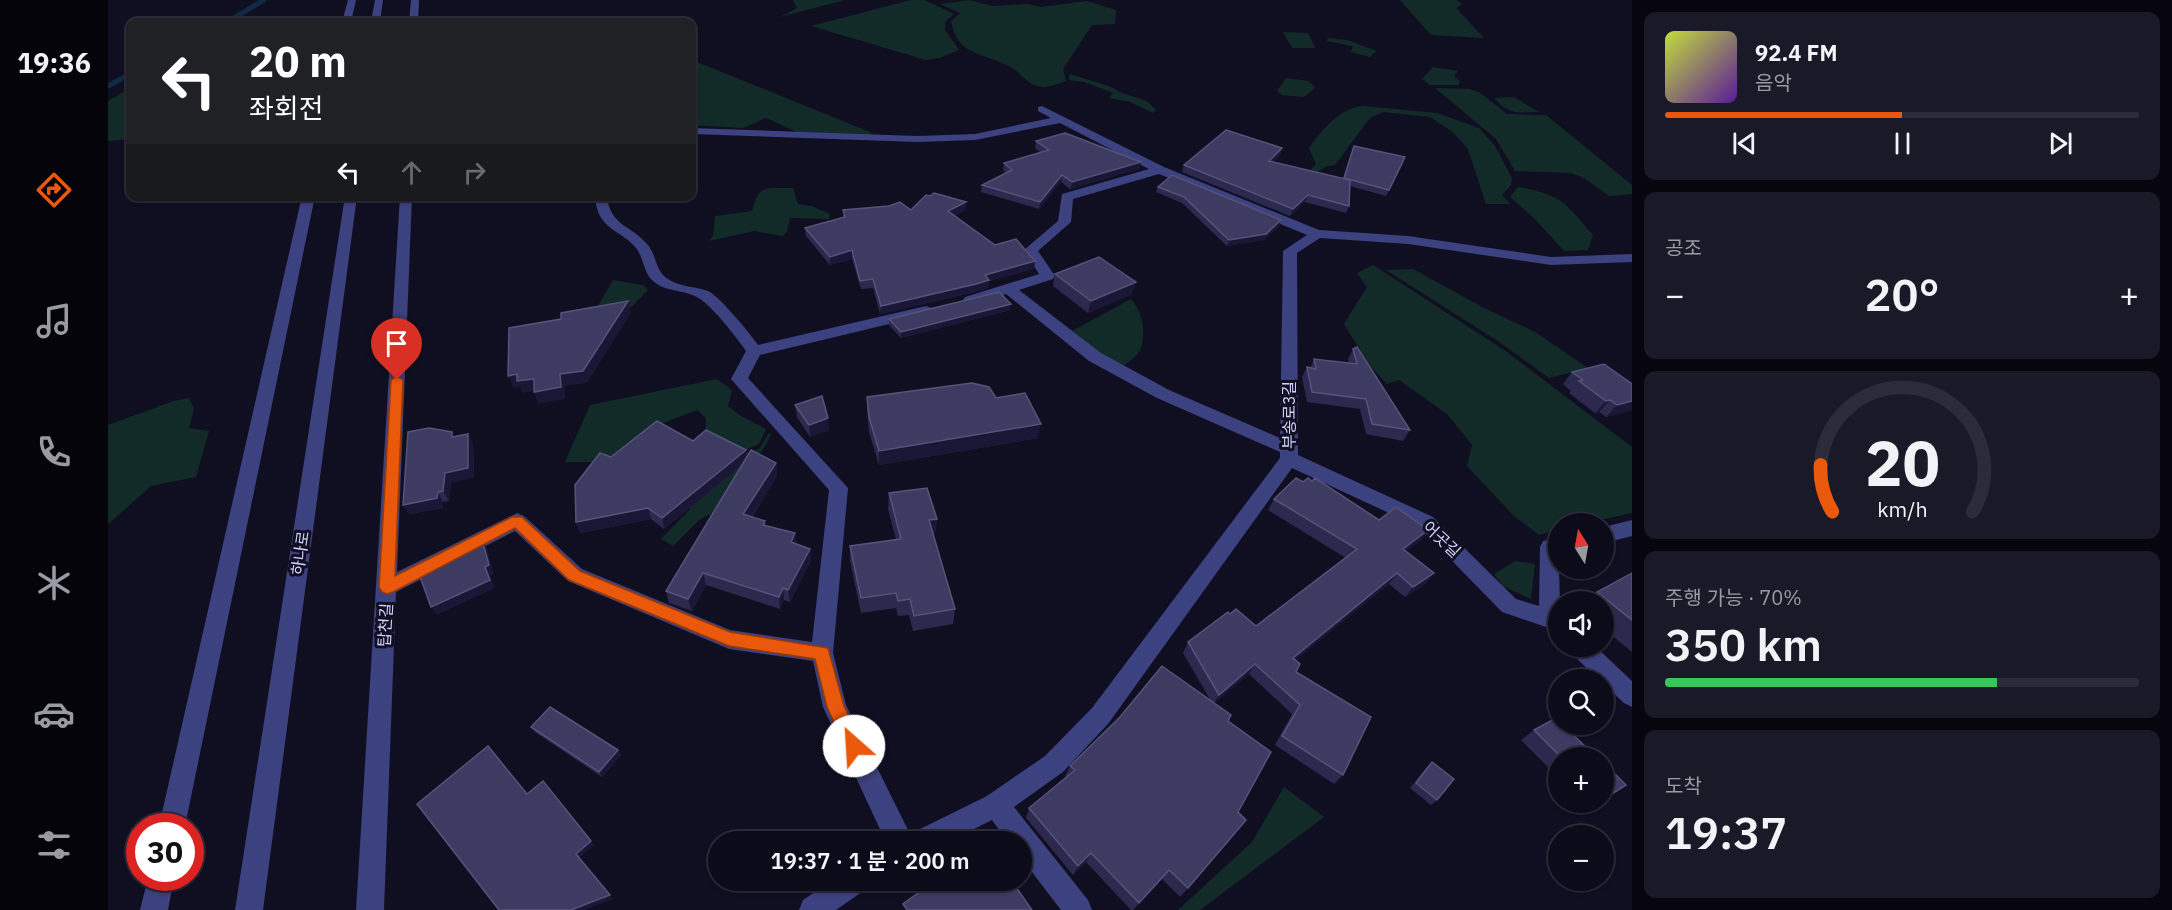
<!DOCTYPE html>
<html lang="ko">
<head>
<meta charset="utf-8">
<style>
	:root { --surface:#0c0b1a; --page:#1a1927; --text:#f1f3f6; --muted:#9a9ba2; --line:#2c2b39; --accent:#ea580c }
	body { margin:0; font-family:"IBM Plex Sans","Noto Sans KR",sans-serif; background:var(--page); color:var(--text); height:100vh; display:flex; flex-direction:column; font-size:22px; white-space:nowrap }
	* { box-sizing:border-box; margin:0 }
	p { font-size:20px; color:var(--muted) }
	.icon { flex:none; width:33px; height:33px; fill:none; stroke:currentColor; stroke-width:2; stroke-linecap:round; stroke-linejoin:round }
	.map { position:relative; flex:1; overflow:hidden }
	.drawer { display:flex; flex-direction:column; gap:12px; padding:12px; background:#07060e; width:540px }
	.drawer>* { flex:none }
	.banner { position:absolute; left:18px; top:18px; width:570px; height:183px; border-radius:12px; box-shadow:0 2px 4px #0004,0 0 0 2px var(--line); background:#202124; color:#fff; overflow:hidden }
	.needle { width:39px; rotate:349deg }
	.controls { position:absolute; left:1440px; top:513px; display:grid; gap:12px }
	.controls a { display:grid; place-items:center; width:66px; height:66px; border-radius:50%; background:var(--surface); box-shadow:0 2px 4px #0004,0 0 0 2px var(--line); font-size:30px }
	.speed { position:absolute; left:18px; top:813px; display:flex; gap:12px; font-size:30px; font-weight:700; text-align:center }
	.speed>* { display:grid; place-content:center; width:78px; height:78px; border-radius:50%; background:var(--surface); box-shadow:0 2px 4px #0004,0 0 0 2px var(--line); line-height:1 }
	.speed .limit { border:9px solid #d22; background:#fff; color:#111 }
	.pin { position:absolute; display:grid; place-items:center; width:51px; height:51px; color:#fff; margin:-62px -26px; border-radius:50% 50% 50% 0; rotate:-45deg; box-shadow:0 0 6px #0007 }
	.pin .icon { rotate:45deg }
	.me { position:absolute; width:66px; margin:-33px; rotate:334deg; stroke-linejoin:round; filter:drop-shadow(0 0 4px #0008) }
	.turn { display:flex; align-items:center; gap:21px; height:126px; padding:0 24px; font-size:27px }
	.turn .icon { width:78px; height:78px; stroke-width:2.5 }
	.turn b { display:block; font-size:42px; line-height:51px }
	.lanes { display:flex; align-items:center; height:57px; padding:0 24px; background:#0003; justify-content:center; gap:30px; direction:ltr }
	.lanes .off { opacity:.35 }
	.big { font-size:45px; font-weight:600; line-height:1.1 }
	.drawer .card { flex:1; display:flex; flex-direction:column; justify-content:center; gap:9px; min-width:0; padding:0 21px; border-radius:12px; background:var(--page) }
	.drawer .dial { align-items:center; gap:0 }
	.dial svg { height:156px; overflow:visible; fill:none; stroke:var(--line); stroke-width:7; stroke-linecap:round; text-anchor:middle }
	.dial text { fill:var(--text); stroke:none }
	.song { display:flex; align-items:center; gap:18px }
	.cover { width:72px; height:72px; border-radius:9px; background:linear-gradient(135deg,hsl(70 70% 55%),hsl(270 70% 35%)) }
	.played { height:6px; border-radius:3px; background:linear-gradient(90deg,var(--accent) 50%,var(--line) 50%) }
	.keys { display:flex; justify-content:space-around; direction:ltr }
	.heat { display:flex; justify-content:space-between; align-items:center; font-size:33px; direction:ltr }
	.charge { height:9px; border-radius:4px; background:linear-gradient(90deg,#34c759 70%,var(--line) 0) }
	.trip { position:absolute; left:600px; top:831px; width:324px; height:60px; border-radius:30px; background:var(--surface); box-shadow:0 2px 4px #0004,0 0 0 2px var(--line); font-weight:600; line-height:60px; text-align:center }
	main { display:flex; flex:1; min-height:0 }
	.tab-bar { display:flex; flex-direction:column; width:108px; justify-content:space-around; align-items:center; background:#05040a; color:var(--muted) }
	.tab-bar .icon { width:42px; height:42px }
	.tab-bar .current { color:var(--accent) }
	.tab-bar b { font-size:27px; color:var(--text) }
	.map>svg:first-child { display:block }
</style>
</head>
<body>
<main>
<nav class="tab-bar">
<b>19:36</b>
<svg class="icon current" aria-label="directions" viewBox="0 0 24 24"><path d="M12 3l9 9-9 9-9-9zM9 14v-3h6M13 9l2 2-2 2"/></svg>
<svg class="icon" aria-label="music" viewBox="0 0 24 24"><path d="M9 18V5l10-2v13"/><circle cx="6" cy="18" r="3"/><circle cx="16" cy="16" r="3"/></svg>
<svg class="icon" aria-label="phone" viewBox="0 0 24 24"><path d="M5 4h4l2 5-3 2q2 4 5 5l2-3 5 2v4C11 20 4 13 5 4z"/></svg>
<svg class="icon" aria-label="climate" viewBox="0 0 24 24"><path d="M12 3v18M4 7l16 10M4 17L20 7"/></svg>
<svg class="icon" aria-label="car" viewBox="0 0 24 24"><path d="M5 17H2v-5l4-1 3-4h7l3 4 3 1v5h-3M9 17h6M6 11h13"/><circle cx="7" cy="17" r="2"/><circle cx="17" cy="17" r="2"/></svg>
<svg class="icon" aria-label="filters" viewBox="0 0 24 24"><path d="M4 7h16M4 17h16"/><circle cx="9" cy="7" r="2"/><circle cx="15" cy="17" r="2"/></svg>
</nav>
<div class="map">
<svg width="1524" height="910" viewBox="0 0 1524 910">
	<rect width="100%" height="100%" fill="#100f22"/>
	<g fill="#122b28">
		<path d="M685,0H737L672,17L689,8Z"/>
		<path d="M803,0H816L846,14L837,22V30L851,50L831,58L818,60L703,26Z"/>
		<path d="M861,0L884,6L920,4L933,7L979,1L1008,10L1007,24L984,25L955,69L958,81C951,83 942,87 935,87C921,86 916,77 907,70C882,52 850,60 843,21L852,13L832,4Z"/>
		<path d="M1292,0H1349L1354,4L1348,8L1376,38L1323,35Z"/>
		<path d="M1175,32L1200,33L1207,48H1184Z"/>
		<path d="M1220,38L1239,40L1269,51L1262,57L1243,52L1245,46L1219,41Z"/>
		<path d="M584,60L762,132L765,136L689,132L658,118L635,128L584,125Z"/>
		<path d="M1325,67L1350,71L1346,75L1352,82L1350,85H1322L1314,79Z"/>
		<path d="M961,74L1001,86L1014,93L1039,101L1048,110L1045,113L1022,102L1001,98L1005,93L976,82L961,80Z"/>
		<path d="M1178,78L1201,81L1207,88L1196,97L1174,95L1169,91Z"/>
		<path d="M22,88V139L0,141V101Z"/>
		<path d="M1327,88L1361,89L1371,92L1399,114L1438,115L1524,185V194L1501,196L1476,178L1463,173L1407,171L1388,139Z"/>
		<path d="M1406,97L1431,112C1409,112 1402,116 1386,98Z"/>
		<path d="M1256,106L1329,113L1371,128L1387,146L1404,178L1403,185L1394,195L1402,204H1378L1360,149L1345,132L1322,117L1275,112L1262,118L1227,165L1217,167L1206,174L1201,172L1208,164L1201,148C1215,129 1231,108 1256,106Z"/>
		<path d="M1410,187C1455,195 1457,203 1485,235L1480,250L1456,251L1426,218L1402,197Z"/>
		<path d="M685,188L690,204L703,206L722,214L721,219L682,218L679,231L675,236L646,231L601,241L605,236L607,216L644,211C652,182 658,189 685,188Z"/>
		<path d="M1265,265L1399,352L1524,447V513L1478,523L1450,524V530L1431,535L1406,516L1359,466L1364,445L1339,414L1291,380L1279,384L1262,366L1236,324L1259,287L1249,273Z"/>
		<path d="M1305,269L1376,308L1427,332L1480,368L1441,378L1390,341L1278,270Z"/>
		<path d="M505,280L535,285L540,290L523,307L487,311Z"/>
		<path d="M1023,299C1034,311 1039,334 1032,350C1030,356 1020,362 1014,367L1001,360L964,331Z"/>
		<path d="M609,379L624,390L620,406L633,416L658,429L651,444L635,451L598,431V418L589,410L555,423L508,458L500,455L486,462H457L482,405Z"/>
		<path d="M81,398L86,409L81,428L101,431L88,477L43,486L0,524V425L66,401Z"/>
		<path d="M662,432L663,435L632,489L612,509L591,520L565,546L553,539L582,509L540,480L651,449Z"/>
		<path d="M1407,561L1427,564L1423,599L1395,586L1386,574Z"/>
		<path d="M1176,787L1216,817L1092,910H1070L1144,842Z"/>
	</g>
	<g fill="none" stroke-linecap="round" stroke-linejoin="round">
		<g stroke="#102a45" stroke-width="5">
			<path d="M119,22L156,0"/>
			<path d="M0,86L22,74"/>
		</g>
		<g fill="#3c417f" fill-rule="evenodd">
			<path d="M240,0H248L243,22H234Z"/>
			<path d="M267,0H275L272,22H263Z"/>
			<path d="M303,0H311L310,22H301Z"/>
			<path d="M934,106L1056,167L1211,230L1300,236L1443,257L1524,254V262L1443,265L1300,244L1212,238L1189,253L1190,455L1325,517L1408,599L1431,606L1432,547L1435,541L1450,538L1452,602L1449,626L1441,628L1394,612L1311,527L1184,468L1000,724L955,772L906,807L980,900L984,910H953L914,859V842H900L884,820L840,842H778L715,707L705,661L621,649L460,581L407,531L288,592L276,910H248L292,196H304L289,572L409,513L416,516L474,569L622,630L704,642L721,490L623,379L638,351C629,338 605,307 592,299C578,289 558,293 545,281C536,274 536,258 528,248C513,229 489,231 487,196H499C502,226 523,225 539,244C547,252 548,269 556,276C568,287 586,286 600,291C611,296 642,333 650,345L818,306L823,308L826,311L823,314L652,355L640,378L740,488L725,653L738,705L802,834L879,796L937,756L984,708L1172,458V452L1049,398L981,361L898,294L862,305L855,300L857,297L931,274L916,250L950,221L954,194L1041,169L952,123L867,140L809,142L584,134V128L809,136L867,134L943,118L930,111V107ZM1051,174L1199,235L1175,251L1172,438L1061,390L993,353L911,290L945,279L947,276L930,251L963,222L965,199Z"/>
			<path d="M194,196H207L77,826H51Z"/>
			<path d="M237,196H249L155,910H127Z"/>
			<path d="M1524,520V536L1496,543V527Z"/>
			<path d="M1460,646H1487L1524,681V707L1516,703L1496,684V680H1491L1463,653Z"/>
			<path d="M40,878H66L60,910H32Z"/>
			<path d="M725,880H762L758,889L728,910H691L695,900Z"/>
		</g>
	</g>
	<g fill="#2c294f">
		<path d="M928,141L1031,169L962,189L953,182L931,209L873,192L874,185L898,173L895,170L896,163L933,153L927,148Z"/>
		<path d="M1246,146L1297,157L1278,196L1242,186L1241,206L1238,213L1197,202L1182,216L1074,172L1076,165L1174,148L1172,155L1165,162L1235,179Z"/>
		<path d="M1050,187L1173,220L1171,226L1156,240L1119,246L1074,203L1048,192Z"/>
		<path d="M858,202L857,210L846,216L887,245L927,261L926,269L881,281L880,288L867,292L772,314L765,288L753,289L744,259L722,265L698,236L697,228L735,218V210H803Z"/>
		<path d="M947,274L1024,294L980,313L945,286Z"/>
		<path d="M902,310L793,338L781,325V319Z"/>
		<path d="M1245,349L1302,430L1295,441L1258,434L1252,409L1199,402L1194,377L1199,367L1202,368L1206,359L1241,363L1240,359Z"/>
		<path d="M1464,372L1524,410L1498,417L1491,412L1487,413L1461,393L1463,391L1455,384Z"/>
		<path d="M759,397L888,398L930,438L771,465L761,432L759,411Z"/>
		<path d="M687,405L721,430L702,437L689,417Z"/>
		<path d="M347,437L365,444L366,477L343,483L341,501L335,502V508L301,514L295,505Z"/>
		<path d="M585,441L639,457L668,463L669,476L644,517L657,521L658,525L688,544L702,549L703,561L682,602L676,600L672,609L598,585L584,611L561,603L558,591L634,465L556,529L543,519L472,533L468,522L503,457Z"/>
		<path d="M1195,482L1271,520L1320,530L1312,541L1297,551L1326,573L1317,584L1297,597L1281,584L1187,660L1188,672L1235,775L1226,784L1167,745L1184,714L1141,674L1106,703L1120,721L1080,888L1072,897L1054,879L1025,910H1023L978,862L965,875L918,818L921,808L959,777L957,776L962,766L1103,701L1075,653L1080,642L1122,614L1148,626L1238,558L1160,510L1166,499Z"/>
		<path d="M781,493L829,519L827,534L825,535L847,609L845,624L805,631L801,615L790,616L788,608L753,613L742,561V546L788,539L780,509Z"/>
		<path d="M1524,573V652L1496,629V602H1478L1489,592Z"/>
		<path d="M423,727L510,750L513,755L494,777L427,732Z"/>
		<path d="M1426,730L1489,758H1450V795L1438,782L1448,775L1413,740Z"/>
		<path d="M1324,762L1329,800L1323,805L1302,788L1319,767Z"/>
		<path d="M1458,802H1490L1470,814Z"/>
	</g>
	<g fill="#191735">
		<path d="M1174,148L1172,155L1158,168L1161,161Z"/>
		<path d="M1033,162L1031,169L962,189L964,182Z"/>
		<path d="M954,175L953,182L931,209L932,202Z"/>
		<path d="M1200,195L1197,202L1182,216L1185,209Z"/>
		<path d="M858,202L857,210L839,219L840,211Z"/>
		<path d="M1173,220L1171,226L1156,240L1119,246L1121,240Z"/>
		<path d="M744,250V259L722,265V257Z"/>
		<path d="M927,261L926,269L881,281L880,288L867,292L772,314L773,306Z"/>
		<path d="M1028,282L1024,294L980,313L983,301Z"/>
		<path d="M520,301L523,313L479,383L457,386V399L430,404L426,392L452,374Z"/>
		<path d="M903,304L902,310L793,338V332Z"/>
		<path d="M409,374L426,379L430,390L414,393L412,387H405L400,376Z"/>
		<path d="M1502,400L1491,412L1487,413L1498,401Z"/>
		<path d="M1524,401V410L1498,417L1509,405Z"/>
		<path d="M720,418L721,430L702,437L701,425Z"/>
		<path d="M933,424L930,438L771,465V451Z"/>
		<path d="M360,434L365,444L366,477L343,483L341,501L335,491L337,473Z"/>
		<path d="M638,450L640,460L556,529L554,518Z"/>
		<path d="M668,463L669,476L637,527L635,514Z"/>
		<path d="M330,492L335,502V508L301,514L295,505Z"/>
		<path d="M540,508L543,519L472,533L468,522Z"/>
		<path d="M829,519L827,534L820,536L821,520Z"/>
		<path d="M1320,530L1312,541L1286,560L1295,549Z"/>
		<path d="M687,533L689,546L683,542Z"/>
		<path d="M374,539L379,548L386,574L382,576L387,588L329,615L323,607L377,567Z"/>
		<path d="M702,549L703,561L682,602L680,590Z"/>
		<path d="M595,573L598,585L584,611L580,599Z"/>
		<path d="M1289,573L1281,584L1178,668L1185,658Z"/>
		<path d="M1326,573L1317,584L1297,597L1305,587Z"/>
		<path d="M675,588L676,600L672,609L671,597Z"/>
		<path d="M1147,664L1141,674L1105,704L1111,695Z"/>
		<path d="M510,750L513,755L494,777L491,772Z"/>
		<path d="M483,841L486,845L471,858L468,854Z"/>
		<path d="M983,853L978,862L965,875L970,866Z"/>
		<path d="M502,895L505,899L477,910H463Z"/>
	</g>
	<g fill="#3d3b62" stroke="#55537a" stroke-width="1.5">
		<path d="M1118,130L1174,148L1161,161L1242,180L1241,206L1200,195L1185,209L1076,165Z"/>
		<path d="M957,133L1033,162L964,182L954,175L932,202L874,185L904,170L896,163L941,150L928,141Z"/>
		<path d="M1246,146L1297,157L1281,190L1236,178Z"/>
		<path d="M1064,175L1173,220L1158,234L1121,240L1076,197L1050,187Z"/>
		<path d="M826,193L858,202L840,211L887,245L908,239L927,261L877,275L881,280L868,284L773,306L765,279L752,281L744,250L722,257L697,228L737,217L735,210L781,206L792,202L803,210L818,195L822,196Z"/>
		<path d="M991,257L1028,282L983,301L947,274Z"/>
		<path d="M891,292L903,304L793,332L781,319Z"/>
		<path d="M520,301L475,371L452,374L453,387L426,392V379L409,381V374L400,376L401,328L453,319V313Z"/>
		<path d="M1249,347L1302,430L1264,424L1258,399L1204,392L1199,367L1208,369L1206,359L1249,364L1245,349Z"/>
		<path d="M1496,364L1524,384V401L1509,405L1502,400L1498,401L1471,381L1475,380L1464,372Z"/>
		<path d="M864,383L881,387L888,398L917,393L933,424L771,451L761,417L759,397Z"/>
		<path d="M714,396L720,418L701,425L687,405Z"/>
		<path d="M549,421L585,441L598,430L638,450L554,518L540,508L468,522L467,485L492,453L503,457Z"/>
		<path d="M321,428L344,432V437L360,434V468L337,473L335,491L330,492L329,498L295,505L300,432Z"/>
		<path d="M643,450L668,463L635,514L657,521L655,525L687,533L683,542L702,549L680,590L675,588L671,597L595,573L580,599L558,591Z"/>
		<path d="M1188,478L1195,482L1200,478L1204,481L1207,478L1271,520L1288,507L1320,530L1295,549L1326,573L1305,587L1289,573L1185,658L1192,664L1188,672L1263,717L1235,775L1174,736L1192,705L1147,664L1111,695L1080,642L1120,612L1122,614L1128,609L1148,626L1249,549L1166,499Z"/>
		<path d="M819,488L829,519L821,520L847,609L806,616L802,599L790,601L788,593L753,598L742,546L793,539L781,493Z"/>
		<path d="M374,539L381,565L377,567L382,580L323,607L310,571Z"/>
		<path d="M1524,573V620L1489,592Z"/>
		<path d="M1054,666L1123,715L1120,721L1163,752L1130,812L1138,820L1080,888L1061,870L1031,903L983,853L970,866L921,808L967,770L962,766L1012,717Z"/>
		<path d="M442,707L510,750L491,772L423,727Z"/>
		<path d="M1448,718L1450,721V724H1454L1489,758H1454L1426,730Z"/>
		<path d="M380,746L419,794L435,781L483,841L468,854L502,895L463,910H391L309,804Z"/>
		<path d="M1324,762L1346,779L1329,800L1308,783Z"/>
		<path d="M1496,763L1518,785L1496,799Z"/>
		<path d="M828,880H903L924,910H799L795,904Z"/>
	</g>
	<path fill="#ea580c" stroke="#983908" stroke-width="1.5" d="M289,376L295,380L287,576L404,517H414L472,571L622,632L720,648L736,706L755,746L752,752L746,754L740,752L719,707L707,659L621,646L461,580L407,528L285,592L279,594L274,592L271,587L283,380Z"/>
	<g text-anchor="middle" stroke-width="6" stroke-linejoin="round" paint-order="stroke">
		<g font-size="16" fill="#d2d2fd" stroke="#100f22">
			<text transform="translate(1181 415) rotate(-90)" y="6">부송로3길</text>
			<text transform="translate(1334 539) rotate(43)" y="6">어곳길</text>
			<text transform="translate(192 553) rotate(-82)" y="6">하나로</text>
			<text transform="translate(277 625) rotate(-87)" y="6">탑천길</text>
		</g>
	</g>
</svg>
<div class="controls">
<a><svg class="needle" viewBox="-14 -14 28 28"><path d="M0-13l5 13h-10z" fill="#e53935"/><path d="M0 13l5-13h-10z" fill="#9a9ba2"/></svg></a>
<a><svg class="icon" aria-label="sound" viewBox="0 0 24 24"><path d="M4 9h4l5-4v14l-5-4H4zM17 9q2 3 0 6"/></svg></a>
<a><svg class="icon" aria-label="search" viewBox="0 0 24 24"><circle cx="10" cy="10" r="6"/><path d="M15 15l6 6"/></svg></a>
<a>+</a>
<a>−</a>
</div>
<div class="speed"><div class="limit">30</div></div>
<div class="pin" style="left:289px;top:380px;background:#d93025"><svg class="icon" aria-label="arrive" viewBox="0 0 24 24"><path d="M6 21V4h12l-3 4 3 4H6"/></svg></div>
<svg class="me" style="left:746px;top:746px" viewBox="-20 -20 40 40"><circle r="19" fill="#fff"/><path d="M0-13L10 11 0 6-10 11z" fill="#ea580c"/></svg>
<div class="trip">19:37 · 1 분 · 200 m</div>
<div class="banner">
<div class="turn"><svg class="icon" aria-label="left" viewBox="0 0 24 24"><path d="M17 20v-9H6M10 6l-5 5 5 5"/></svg><div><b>20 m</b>좌회전</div></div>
<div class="lanes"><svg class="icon" aria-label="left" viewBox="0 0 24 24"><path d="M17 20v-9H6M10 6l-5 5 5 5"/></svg><svg class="icon off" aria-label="ahead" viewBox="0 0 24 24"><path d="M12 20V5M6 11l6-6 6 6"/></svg><svg class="icon off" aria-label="right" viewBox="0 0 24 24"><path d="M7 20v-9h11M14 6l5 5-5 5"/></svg></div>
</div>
</div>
<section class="drawer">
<div class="card">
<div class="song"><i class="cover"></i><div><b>92.4 FM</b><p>음악</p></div></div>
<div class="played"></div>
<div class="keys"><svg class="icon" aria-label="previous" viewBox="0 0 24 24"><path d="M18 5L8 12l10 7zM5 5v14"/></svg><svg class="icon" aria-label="pause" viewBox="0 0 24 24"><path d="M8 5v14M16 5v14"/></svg><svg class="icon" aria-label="next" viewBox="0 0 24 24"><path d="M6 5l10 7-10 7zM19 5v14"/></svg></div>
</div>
<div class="card"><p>공조</p>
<div class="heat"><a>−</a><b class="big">20°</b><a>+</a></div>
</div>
<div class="card dial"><svg viewBox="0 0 100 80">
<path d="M14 69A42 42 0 1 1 86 69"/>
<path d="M14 69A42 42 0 0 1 8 45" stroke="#ea580c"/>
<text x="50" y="56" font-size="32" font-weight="700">20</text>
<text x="50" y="72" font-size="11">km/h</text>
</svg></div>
<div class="card"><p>주행 가능 · 70%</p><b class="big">350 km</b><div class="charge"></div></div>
<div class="card"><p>도착</p><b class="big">19:37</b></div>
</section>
</main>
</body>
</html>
